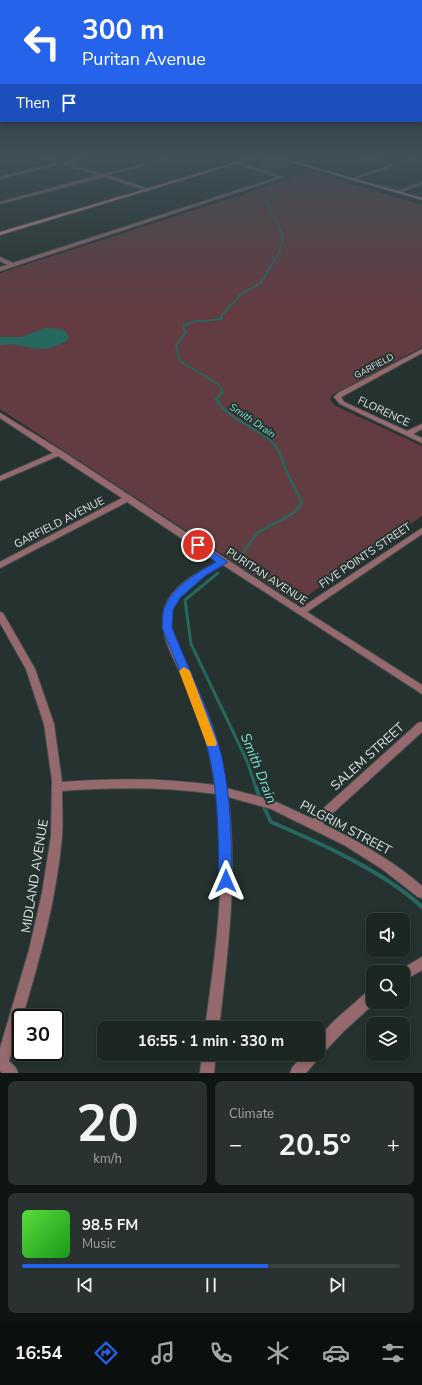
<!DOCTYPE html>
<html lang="en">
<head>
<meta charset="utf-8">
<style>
	:root { --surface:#1c2623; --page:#293230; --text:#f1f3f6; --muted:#a0a5a6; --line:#3a4341; --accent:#2563eb }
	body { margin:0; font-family:"Nunito Sans",sans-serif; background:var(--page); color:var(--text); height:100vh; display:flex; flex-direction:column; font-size:15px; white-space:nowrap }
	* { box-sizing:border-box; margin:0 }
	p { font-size:13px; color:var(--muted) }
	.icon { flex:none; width:22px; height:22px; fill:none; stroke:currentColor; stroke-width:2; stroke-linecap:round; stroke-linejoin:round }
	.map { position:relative; height:1073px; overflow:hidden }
	.panel { display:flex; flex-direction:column; gap:8px; padding:8px; background:#0f1513; flex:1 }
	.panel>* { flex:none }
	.banner { position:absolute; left:0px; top:0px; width:422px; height:122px; box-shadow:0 2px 6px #0003,0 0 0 1px var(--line); background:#2563eb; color:#fff; overflow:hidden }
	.buttons { position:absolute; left:366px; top:913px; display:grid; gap:8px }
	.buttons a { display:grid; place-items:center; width:44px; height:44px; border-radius:8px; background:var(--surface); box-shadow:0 2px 6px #0003,0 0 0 1px var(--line); font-size:20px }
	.speed { position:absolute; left:12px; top:1009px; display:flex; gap:8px; font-size:20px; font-weight:700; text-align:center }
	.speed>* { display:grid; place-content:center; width:52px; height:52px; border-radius:50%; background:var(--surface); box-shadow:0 2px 6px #0003,0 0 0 1px var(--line); line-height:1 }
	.speed .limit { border:2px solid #111; border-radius:6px; background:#fff; color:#111 }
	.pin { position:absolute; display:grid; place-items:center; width:34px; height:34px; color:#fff; margin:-17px; border:2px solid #fff; border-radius:50%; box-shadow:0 1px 4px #0007 }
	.me { position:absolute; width:44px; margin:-22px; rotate:0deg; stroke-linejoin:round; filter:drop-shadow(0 0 3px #0008) }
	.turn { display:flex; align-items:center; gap:14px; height:84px; padding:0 16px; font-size:18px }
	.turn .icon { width:52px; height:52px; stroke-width:2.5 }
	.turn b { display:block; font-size:28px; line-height:34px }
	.then { display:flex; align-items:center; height:38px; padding:0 16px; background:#0003; gap:8px; font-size:15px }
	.big { font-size:30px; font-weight:700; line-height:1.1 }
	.panel .widget { flex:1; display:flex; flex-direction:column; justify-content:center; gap:6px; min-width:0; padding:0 14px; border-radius:8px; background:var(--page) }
	.panel .dial { align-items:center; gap:0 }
	.dial b { font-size:52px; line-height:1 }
	.song { display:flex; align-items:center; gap:12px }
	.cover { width:48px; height:48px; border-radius:6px; background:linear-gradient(135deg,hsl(110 70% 55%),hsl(120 70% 35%)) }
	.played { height:4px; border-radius:2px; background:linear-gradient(90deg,var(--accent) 65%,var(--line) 65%) }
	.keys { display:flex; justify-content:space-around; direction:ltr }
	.heat { display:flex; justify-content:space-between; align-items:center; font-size:22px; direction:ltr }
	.panel .tiles { flex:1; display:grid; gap:8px; grid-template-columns:1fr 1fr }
	.widget:last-child { grid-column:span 2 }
	.trip { position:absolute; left:97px; top:1021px; width:228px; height:40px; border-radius:8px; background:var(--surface); box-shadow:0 2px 6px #0003,0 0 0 1px var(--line); font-weight:700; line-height:40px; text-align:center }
	.dock { display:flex; height:64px; justify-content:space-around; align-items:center; background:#0b0f0e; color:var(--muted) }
	.dock .icon { width:28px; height:28px }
	.dock .active { color:var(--accent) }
	.dock b { font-size:18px; color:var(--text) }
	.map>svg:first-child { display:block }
</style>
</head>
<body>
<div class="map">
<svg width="422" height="1073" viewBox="0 0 422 1073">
	<rect width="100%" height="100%" fill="#25322f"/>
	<path fill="#283d3a" d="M268,158L312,172L293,178L248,165Z"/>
	<path fill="#633c41" d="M312,172L422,205V347L332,395L330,399L334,405L422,446V516L297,603L0,409V273Z"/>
	<path fill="#26675e" d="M45,328L60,329L66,332L69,338C66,342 61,344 56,346C32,355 21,341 0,345V337H21Z"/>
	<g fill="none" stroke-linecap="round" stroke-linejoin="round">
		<path stroke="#26675e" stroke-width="1.5" d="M275,260C289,235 282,234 270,210L271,206L266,203L279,191"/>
		<path stroke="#26675e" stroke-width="2" d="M222,393L223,392L219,385L180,361L176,344L186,333L183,326L192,322L222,319L221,316L242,293L260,284L275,259"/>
		<path stroke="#26675e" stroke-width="2.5" d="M223,392L216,399C229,421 255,425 272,442C282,451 282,463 288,475C293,485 298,493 302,503L294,513L257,533L239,558"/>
		<path stroke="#26675e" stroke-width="3" d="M218,573L185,600L191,644L247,761L256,788"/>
		<g stroke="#26675e" stroke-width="4">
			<path d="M256,787L260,799"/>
			<path d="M263,805L271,822C318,842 385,872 422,907"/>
		</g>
		<g stroke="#424e4c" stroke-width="2">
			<g id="street">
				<path d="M35,156H40L61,162L90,156L89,157L65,163L104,174L173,156H178L108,175L148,189V191L104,177L0,204V202L99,175L61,164L0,179V177L56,163Z"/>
				<path d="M417,156H422L353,180L350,179Z"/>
				<path d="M236,162L284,177L0,271V267L8,265L0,261V257L13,263L278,177L236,164Z"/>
				<path d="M422,182V184L399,193L395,192Z"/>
				<path d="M422,349V353L341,397L344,402L407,431L422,424V429L413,434L422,438V443L340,404L334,397L338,393Z"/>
				<path d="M0,413L62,451L301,608L422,528V534L307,612L422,685V694L223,565C205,575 180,587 173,608C166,633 183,659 193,680C199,693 205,706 210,719C218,742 222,764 226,788L272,800L313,819L326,806L418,723L422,722V732L334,812L323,824C358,841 392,860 422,886V898L418,897L382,869L344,845L271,809L228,797C238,874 228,951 219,1028H205C216,951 227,872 217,794C165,787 114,787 62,791C62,806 63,822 62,837C55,914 31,989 9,1061L16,1068L18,1073H2L0,1071V1048L29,950L42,893L51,836L52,780L44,724L26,669L0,623V612L3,613L35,669L54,724L62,782C114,778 164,778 215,785C211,762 207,739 199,717C194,704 189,691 183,678C173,657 158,633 164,609C171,586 198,572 217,562L127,502L0,568V562L122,498L58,456L0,481V476L53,453L0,418Z"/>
				<path d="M422,957V970L403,981V972H398V971Z"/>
				<path d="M373,990V1002H376L345,1030L323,1053L320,1054L318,1059L306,1073H290L292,1068L304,1054H318V1038L335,1020L368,991Z"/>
				<path d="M202,1054H216L214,1073H200Z"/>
			</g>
		</g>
		<g stroke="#424e4c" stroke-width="2">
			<g id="secondary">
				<path d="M257,156H262L0,235V232Z"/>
				<path d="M270,156H275L422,198V200Z"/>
			</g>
		</g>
		<use href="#street" fill="#96696e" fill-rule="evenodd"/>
		<use href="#secondary" fill="#d08992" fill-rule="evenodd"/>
	</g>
	<g fill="#465350">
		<path d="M362,156H403L372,166L361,163Z"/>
		<path d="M261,162L290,168L280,171L261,165Z"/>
	</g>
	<g fill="#323f3c">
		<path d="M384,156H403L372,166L373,159Z"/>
		<path d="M291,164L290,168L280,171V168Z"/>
	</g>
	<g fill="#566260" stroke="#6b7674">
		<path d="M262,156L291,164L280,168L261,162Z"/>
		<path d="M362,156H384L373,159Z"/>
	</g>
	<linearGradient id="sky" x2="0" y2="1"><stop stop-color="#141c1a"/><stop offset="0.51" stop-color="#404f58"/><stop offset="1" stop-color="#404f58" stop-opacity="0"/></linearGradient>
	<rect width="422" height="306" fill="url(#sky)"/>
	<path fill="#2563eb" stroke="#184099" d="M198,542L228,562L205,576L180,598L173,610L172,628C186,662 202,696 214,730C231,778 231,831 232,881L230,885L226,887L221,885L219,881C218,831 219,779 202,730C191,696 176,662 162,628C163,622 162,615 164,609C172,587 197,573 216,562L195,547L193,545Z"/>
	<path fill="#f59e0b" d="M184,667L190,671L217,743L216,746H207L206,743L179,671Z"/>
	<g text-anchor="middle" stroke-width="4" stroke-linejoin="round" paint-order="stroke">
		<g font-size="9" fill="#dce3e2" stroke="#25322f">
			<text transform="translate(374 366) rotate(-28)" y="3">GARFIELD</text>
		</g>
		<g font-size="10" font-style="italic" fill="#7fe2d2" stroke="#25322f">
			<text transform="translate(253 420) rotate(34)" y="4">Smith Drain</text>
		</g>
		<g font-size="11" fill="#dce3e2" stroke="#25322f">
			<text transform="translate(384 411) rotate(25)" y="4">FLORENCE</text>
			<text transform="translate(59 522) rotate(-27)" y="4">GARFIELD AVENUE</text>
			<text transform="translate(365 555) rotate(-34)" y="4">FIVE POINTS STREET</text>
			<text transform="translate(267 576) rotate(33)" y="4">PURITAN AVENUE</text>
		</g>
		<g font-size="13" fill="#dce3e2" stroke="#25322f">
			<text transform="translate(367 756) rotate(-42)" y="5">SALEM STREET</text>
			<text transform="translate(346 827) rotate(28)" y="5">PILGRIM STREET</text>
			<text transform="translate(34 876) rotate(-81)" y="5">MIDLAND AVENUE</text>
		</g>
		<g font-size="14" font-style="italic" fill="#7fe2d2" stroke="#25322f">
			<text transform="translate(259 768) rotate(68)" y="5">Smith Drain</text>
		</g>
	</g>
</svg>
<div class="buttons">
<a><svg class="icon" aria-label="sound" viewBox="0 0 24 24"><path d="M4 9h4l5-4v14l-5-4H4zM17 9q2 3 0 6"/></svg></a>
<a><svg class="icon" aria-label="search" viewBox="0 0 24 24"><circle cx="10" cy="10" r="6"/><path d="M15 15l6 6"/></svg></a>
<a><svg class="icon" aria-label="layers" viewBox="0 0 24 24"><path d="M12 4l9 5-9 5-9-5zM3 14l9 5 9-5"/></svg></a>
</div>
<div class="speed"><div class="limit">30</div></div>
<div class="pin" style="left:198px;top:545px;background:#d93025"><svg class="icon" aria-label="arrive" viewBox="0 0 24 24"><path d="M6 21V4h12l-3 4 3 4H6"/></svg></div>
<svg class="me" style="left:226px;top:881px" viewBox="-20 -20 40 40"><path d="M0-17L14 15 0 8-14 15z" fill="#2563eb" stroke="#fff" stroke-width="4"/></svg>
<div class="trip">16:55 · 1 min · 330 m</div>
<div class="banner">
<div class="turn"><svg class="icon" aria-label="left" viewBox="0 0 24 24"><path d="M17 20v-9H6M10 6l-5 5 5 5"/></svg><div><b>300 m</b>Puritan Avenue</div></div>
<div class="then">Then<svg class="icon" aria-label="arrive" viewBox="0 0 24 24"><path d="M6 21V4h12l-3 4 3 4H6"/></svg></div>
</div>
</div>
<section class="panel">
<div class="tiles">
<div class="widget dial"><b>20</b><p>km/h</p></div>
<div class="widget"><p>Climate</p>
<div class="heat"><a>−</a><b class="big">20.5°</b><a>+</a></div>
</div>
<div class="widget">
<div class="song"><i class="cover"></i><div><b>98.5 FM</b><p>Music</p></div></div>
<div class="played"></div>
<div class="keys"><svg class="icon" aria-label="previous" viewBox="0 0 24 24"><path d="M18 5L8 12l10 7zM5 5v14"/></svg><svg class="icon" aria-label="pause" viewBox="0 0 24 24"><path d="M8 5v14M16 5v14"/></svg><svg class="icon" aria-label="next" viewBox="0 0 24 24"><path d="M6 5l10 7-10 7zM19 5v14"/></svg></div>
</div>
</div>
</section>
<nav class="dock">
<b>16:54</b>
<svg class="icon active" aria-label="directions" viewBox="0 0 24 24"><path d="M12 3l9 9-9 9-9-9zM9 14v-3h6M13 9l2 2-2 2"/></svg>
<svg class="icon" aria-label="music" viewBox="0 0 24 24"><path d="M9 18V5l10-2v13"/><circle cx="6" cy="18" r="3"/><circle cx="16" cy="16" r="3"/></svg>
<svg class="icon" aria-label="phone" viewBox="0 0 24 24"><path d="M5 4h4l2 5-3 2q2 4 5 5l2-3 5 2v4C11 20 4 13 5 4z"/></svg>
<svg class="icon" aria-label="climate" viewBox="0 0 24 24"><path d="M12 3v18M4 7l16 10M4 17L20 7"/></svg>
<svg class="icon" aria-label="car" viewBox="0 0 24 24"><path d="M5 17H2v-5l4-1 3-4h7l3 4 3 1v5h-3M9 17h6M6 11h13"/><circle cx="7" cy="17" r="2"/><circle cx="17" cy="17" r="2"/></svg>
<svg class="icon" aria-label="filters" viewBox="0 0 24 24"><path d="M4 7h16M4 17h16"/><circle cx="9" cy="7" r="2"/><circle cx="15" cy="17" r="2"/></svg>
</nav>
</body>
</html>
